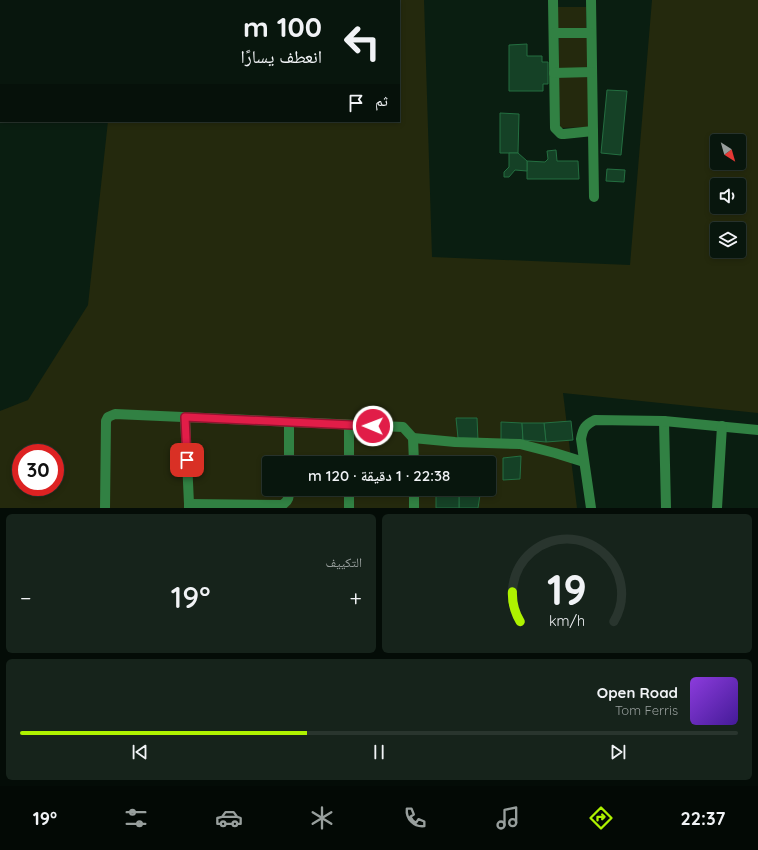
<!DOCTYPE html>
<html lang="ar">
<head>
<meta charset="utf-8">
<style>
	:root { --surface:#08160d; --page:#16231b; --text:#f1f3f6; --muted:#989f9d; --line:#29352e; --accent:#aef200 }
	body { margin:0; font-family:Quicksand,"Noto Naskh Arabic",sans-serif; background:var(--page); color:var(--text); direction:rtl; height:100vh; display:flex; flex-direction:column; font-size:15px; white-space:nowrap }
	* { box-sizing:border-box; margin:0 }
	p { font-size:13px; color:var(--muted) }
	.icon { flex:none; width:22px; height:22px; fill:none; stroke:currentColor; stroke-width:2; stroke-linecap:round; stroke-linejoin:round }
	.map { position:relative; height:508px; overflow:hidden; direction:ltr }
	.details { display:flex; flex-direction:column; gap:6px; padding:6px; background:#040c07; flex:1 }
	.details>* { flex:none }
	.hud { position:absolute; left:0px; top:0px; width:400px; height:122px; box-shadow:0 2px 6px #0003,0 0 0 1px var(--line); direction:rtl; background:#08160d; color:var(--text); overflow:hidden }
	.needle { width:26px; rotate:143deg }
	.buttons { position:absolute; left:710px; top:134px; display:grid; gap:8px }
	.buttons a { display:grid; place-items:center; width:36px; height:36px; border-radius:4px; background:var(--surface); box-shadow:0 2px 6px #0003,0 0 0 1px var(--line); font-size:20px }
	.speed { position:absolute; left:12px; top:444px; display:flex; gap:8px; font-size:20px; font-weight:700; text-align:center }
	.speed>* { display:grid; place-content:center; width:52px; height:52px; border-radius:50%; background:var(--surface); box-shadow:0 2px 6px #0003,0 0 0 1px var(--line); line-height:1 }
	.speed .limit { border:6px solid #d22; background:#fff; color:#111 }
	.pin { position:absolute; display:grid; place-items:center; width:34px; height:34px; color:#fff; margin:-17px; border-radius:8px; box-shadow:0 2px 6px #0006 }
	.me { position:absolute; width:44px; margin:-22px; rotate:271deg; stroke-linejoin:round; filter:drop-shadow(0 0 3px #0008) }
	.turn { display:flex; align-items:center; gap:14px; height:84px; padding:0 12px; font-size:18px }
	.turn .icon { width:52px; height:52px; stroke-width:2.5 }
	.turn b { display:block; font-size:28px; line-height:34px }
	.then { display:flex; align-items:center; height:38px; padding:0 12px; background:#0003; gap:8px; font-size:15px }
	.big { font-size:30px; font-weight:600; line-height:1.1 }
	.details .tile { flex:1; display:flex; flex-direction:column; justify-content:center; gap:6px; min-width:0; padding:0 14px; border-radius:6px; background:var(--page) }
	.details .dial { align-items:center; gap:0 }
	.dial svg { height:104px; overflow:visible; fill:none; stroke:var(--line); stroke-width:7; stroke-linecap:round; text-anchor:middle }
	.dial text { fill:var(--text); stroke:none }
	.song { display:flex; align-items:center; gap:12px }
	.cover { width:48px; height:48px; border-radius:6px; background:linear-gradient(135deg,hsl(270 70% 55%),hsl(260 70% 35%)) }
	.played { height:4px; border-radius:2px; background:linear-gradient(90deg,var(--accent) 40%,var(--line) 40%) }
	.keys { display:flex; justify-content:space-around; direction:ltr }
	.heat { display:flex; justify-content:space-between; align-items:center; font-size:22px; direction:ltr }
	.details .tiles { flex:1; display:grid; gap:6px; grid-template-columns:1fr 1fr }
	.tile:last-child { grid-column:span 2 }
	.trip { position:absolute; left:262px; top:456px; width:234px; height:40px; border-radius:4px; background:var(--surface); box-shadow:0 2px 6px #0003,0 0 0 1px var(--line); font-weight:600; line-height:40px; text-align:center; direction:rtl }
	.dock { display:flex; height:64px; justify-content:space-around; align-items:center; background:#030905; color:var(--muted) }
	.dock .icon { width:28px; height:28px }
	.dock .on { color:var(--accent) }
	.dock b { font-size:18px; color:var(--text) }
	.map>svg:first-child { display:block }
</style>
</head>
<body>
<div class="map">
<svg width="758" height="508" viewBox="0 0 758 508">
	<rect width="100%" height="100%" fill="#0a1e11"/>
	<g fill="#24290d" fill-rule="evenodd">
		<path d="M107,0H424L432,257L630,265L652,0H758V413L563,393L577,508H0V411L28,400L88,305L108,121H399V1ZM717,141H739V163H717ZM717,185H739V207H717ZM717,229H739V251H717ZM21,453H55V487H21ZM269,463H489V489H269Z"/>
		<rect x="557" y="7" width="29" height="23"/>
		<path d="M559,37H588L589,69L559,70Z"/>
		<path d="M588,76L589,127L560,128L558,77Z"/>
	</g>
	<g fill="#154126" stroke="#246f41">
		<path d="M527,44V56H542V62H548V84H543V91H509V45Z"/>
		<path d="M607,90L627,91L621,155L601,153Z"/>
		<path d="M500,113L519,114L518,153H500Z"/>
		<path d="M556,150L557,161H578L579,179H527V161L545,162L548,159L547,151Z"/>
		<path d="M509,153H518L527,161V171L515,170L509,177H504V172L509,167Z"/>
		<path d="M607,169L625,170L624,182L606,181Z"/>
		<path d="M456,418H477L478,441L458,438Z"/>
		<path d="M571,421L573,440L546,442L544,423Z"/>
		<path d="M501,422L522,423L523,440L501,441Z"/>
		<path d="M522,423H544L546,442L523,440Z"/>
		<rect x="436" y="456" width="17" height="7"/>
		<path d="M521,456L520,479L503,480V458Z"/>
		<path d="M488,458V463H470V460Z"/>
		<path d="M480,495L478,508H459V496Z"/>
		<rect x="436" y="496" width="23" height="12"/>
	</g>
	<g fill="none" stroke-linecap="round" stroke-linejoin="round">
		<g stroke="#318143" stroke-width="10">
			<path d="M553,0L555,128L561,134H564L593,131"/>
			<path d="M591,0L594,197"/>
			<path d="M554,33H591"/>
			<path d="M554,73L592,72"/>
			<path d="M185,417L189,504"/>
			<path d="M664,421L666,508"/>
			<path d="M413,438L455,442L520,444L555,453L584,462"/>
			<path d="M289,463V422"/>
			<path d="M349,463V425"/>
			<path d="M414,489V508"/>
			<path d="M105,508L106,421L108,417L115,414L403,427L413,438L414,463"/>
			<path d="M189,508V504L282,505C289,501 289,497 289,489"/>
			<path d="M349,508V489"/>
			<path d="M591,508L581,439C583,428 585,425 595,420L664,421L758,430"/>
			<path d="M717,508L722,426"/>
		</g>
	</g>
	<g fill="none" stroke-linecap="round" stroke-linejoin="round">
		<g stroke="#92132f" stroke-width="10">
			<path id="route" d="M187,460L185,417L373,426"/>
		</g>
		<use href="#route" stroke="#e11d48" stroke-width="7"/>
	</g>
</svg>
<div class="buttons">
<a><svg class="needle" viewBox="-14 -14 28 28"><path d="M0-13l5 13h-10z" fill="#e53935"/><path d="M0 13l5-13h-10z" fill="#989f9d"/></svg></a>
<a><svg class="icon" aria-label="sound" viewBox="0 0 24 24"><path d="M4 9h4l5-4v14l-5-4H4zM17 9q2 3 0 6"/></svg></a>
<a><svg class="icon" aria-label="layers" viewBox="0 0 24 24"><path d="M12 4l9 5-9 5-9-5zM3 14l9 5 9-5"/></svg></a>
</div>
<div class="speed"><div class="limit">30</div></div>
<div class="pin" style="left:187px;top:460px;background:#d93025"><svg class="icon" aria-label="arrive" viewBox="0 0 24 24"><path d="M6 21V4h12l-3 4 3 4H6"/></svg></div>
<svg class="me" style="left:373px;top:426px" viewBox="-20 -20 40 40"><circle r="17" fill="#e11d48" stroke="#fff" stroke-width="3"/><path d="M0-11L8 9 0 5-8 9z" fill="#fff"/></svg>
<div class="trip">22:38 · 1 دقيقة · 120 m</div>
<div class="hud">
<div class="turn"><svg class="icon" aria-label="left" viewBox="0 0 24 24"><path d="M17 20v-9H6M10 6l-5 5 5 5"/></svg><div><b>100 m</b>انعطف يسارًا</div></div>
<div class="then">ثم<svg class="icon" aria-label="arrive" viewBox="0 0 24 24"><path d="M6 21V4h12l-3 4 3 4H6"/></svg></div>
</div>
</div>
<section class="details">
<div class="tiles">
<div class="tile dial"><svg viewBox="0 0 100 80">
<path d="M14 69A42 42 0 1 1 86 69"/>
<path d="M14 69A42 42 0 0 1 8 46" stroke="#aef200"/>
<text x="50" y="56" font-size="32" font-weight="700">19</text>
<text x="50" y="72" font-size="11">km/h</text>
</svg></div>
<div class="tile"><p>التكييف</p>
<div class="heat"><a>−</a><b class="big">19°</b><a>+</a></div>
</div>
<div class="tile">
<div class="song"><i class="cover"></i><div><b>Open Road</b><p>Tom Ferris</p></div></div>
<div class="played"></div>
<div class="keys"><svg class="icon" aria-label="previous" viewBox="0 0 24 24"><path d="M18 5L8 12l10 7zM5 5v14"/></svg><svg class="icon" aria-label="pause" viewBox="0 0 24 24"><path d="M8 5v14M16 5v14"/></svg><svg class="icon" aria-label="next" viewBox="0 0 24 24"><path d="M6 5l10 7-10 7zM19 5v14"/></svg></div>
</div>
</div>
</section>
<nav class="dock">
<b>22:37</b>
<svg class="icon on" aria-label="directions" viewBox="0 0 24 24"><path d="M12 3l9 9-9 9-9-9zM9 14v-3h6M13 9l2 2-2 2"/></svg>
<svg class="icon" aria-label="music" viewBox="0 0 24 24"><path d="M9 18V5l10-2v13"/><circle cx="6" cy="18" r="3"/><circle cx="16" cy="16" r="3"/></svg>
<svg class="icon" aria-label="phone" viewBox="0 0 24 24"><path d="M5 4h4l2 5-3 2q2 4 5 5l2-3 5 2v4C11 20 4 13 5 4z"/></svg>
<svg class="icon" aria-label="climate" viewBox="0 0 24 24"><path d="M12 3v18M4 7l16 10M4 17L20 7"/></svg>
<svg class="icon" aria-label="car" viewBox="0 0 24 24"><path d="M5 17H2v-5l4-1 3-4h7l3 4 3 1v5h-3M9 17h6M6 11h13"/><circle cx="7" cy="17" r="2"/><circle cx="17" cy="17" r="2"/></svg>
<svg class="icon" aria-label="filters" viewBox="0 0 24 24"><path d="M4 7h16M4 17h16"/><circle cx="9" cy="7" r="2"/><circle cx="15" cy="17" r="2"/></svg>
<b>19°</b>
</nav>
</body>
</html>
